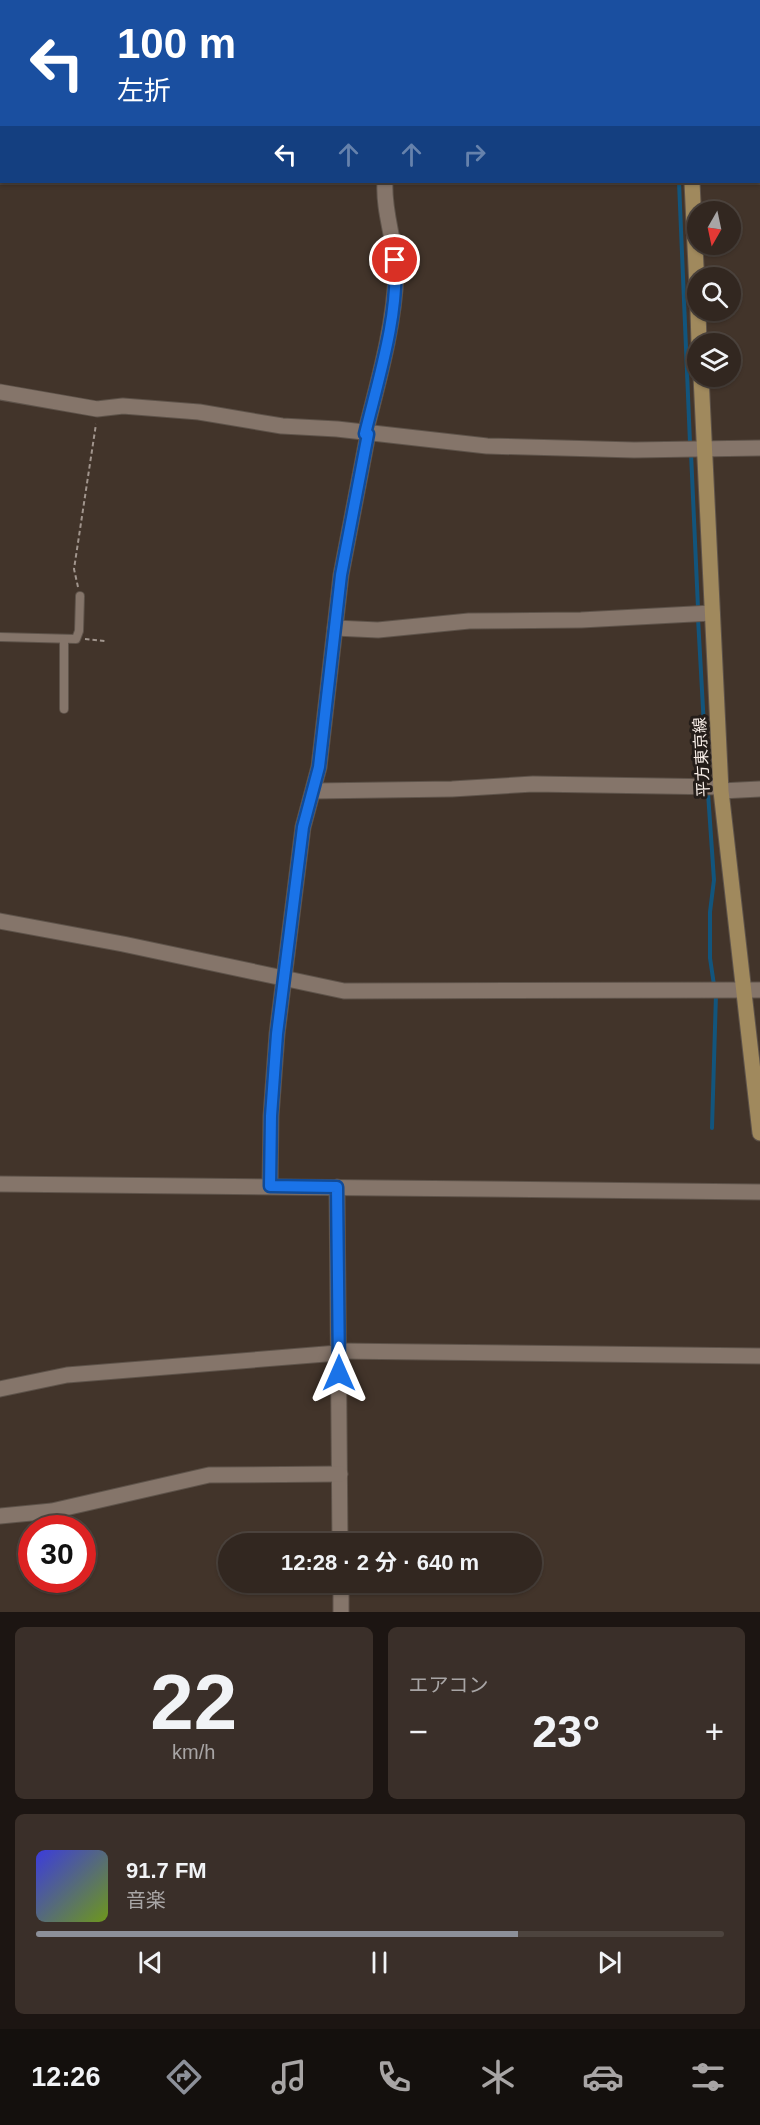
<!DOCTYPE html>
<html lang="ja">
<head>
<meta charset="utf-8">
<style>
	:root { --surface:#322720; --page:#3a2f29; --text:#f1f3f6; --muted:#a8a5a5; --line:#4d443e; --accent:#8c9099 }
	body { margin:0; font-family:Arial,"Noto Sans JP",sans-serif; background:var(--page); color:var(--text); height:100vh; display:flex; flex-direction:column; font-size:22px; white-space:nowrap }
	* { box-sizing:border-box; margin:0 }
	p { font-size:20px; color:var(--muted) }
	.icon { flex:none; width:33px; height:33px; fill:none; stroke:currentColor; stroke-width:2; stroke-linecap:round; stroke-linejoin:round }
	.map { position:relative; height:1612px; overflow:hidden }
	.side { display:flex; flex-direction:column; gap:15px; padding:15px; background:#1c1512; flex:1 }
	.side>* { flex:none }
	.guide { position:absolute; left:0px; top:0px; width:760px; height:183px; box-shadow:0 2px 4px #0004,0 0 0 2px var(--line); background:#1a4fa0; color:#fff; overflow:hidden }
	.needle { width:39px; rotate:189deg }
	.controls { position:absolute; left:687px; top:201px; display:grid; gap:12px }
	.controls a { display:grid; place-items:center; width:54px; height:54px; border-radius:50%; background:var(--surface); box-shadow:0 2px 4px #0004,0 0 0 2px var(--line); font-size:30px }
	.speed { position:absolute; left:18px; top:1515px; display:flex; gap:12px; font-size:30px; font-weight:700; text-align:center }
	.speed>* { display:grid; place-content:center; width:78px; height:78px; border-radius:50%; background:var(--surface); box-shadow:0 2px 4px #0004,0 0 0 2px var(--line); line-height:1 }
	.speed .limit { border:9px solid #d22; background:#fff; color:#111 }
	.pin { position:absolute; display:grid; place-items:center; width:51px; height:51px; color:#fff; margin:-26px; border:3px solid #fff; border-radius:50%; box-shadow:0 2px 6px #0007 }
	.me { position:absolute; width:66px; margin:-33px; rotate:0deg; stroke-linejoin:round; filter:drop-shadow(0 0 4px #0008) }
	.turn { display:flex; align-items:center; gap:21px; height:126px; padding:0 18px; font-size:27px }
	.turn .icon { width:78px; height:78px; stroke-width:2.5 }
	.turn b { display:block; font-size:42px; line-height:51px }
	.lanes { display:flex; align-items:center; height:57px; padding:0 18px; background:#0003; justify-content:center; gap:30px; direction:ltr }
	.lanes .off { opacity:.35 }
	.big { font-size:45px; font-weight:700; line-height:1.1 }
	.side .tile { flex:1; display:flex; flex-direction:column; justify-content:center; gap:9px; min-width:0; padding:0 21px; border-radius:9px; background:var(--page) }
	.side .dial { align-items:center; gap:0 }
	.dial b { font-size:78px; line-height:1 }
	.song { display:flex; align-items:center; gap:18px }
	.cover { width:72px; height:72px; border-radius:9px; background:linear-gradient(135deg,hsl(240 70% 55%),hsl(80 70% 35%)) }
	.played { height:6px; border-radius:3px; background:linear-gradient(90deg,var(--accent) 70%,var(--line) 70%) }
	.keys { display:flex; justify-content:space-around; direction:ltr }
	.heat { display:flex; justify-content:space-between; align-items:center; font-size:33px; direction:ltr }
	.side .tiles { flex:1; display:grid; gap:15px; grid-template-columns:1fr 1fr }
	.tile:last-child { grid-column:span 2 }
	.trip { position:absolute; left:218px; top:1533px; width:324px; height:60px; border-radius:30px; background:var(--surface); box-shadow:0 2px 4px #0004,0 0 0 2px var(--line); font-weight:700; line-height:60px; text-align:center }
	.tab-bar { display:flex; height:96px; justify-content:space-around; align-items:center; background:#14100d; color:var(--muted) }
	.tab-bar .icon { width:42px; height:42px }
	.tab-bar .selected { color:var(--accent) }
	.tab-bar b { font-size:27px; color:var(--text) }
	.map>svg:first-child { display:block }
</style>
</head>
<body>
<div class="map">
<svg width="760" height="1612" viewBox="0 0 760 1612">
	<rect width="100%" height="100%" fill="#42342a"/>
	<g fill="none" stroke-linecap="round" stroke-linejoin="round">
		<g stroke="#12557d" stroke-width="4">
			<path d="M673,0V2"/>
			<path d="M679,182L690,443"/>
			<path d="M691,453L698,608"/>
			<path d="M698,618L707,781"/>
			<path d="M708,793L714,880L710,912V958L714,985"/>
			<path d="M712,1128L716,994"/>
		</g>
		<g stroke="#5e534a" stroke-width="10">
			<g id="lane">
				<path d="M0,34H2"/>
				<path d="M0,637L76,639L79,631L80,596"/>
				<path d="M64,709V640"/>
			</g>
		</g>
		<g stroke="#5e534a" stroke-width="17">
			<g id="street">
				<path d="M392,0V2"/>
				<path d="M759,105H760"/>
				<path d="M0,392L97,409L123,406L199,412L282,426L337,429L487,446L634,450L760,448"/>
				<path d="M365,434C378,382 394,328 396,274C396,242 383,213 385,182"/>
				<path d="M335,628L378,630L469,621L581,620L712,613"/>
				<path d="M314,791L452,789L533,784L721,787"/>
				<path d="M721,791L760,789"/>
				<path d="M0,921L123,944L344,991L760,990"/>
				<path d="M0,1184L760,1192"/>
				<path d="M270,1186L271,1116L277,1034L303,827L319,767L341,575L368,434"/>
				<path d="M337,1187L340,1544"/>
				<path d="M338,1351L760,1356"/>
				<path d="M0,1389L67,1375L338,1353"/>
				<path d="M0,1516L52,1511L209,1475L340,1474"/>
				<path d="M341,1582V1612"/>
			</g>
		</g>
		<g stroke="#5e534a" stroke-width="17">
			<g id="secondary">
				<path d="M687,0V2"/>
				<path d="M692,182L698,309"/>
				<path d="M698,310L699,344"/>
				<path d="M701,376L721,791L760,1133"/>
			</g>
		</g>
		<g stroke="#a1958d" stroke-width="2" stroke-dasharray="4.5 3" stroke-linecap="butt">
			<path d="M78,587L74,569L96,424"/>
			<path d="M85,639L105,641"/>
		</g>
		<use href="#lane" stroke="#85756a" stroke-width="8"/>
		<use href="#street" stroke="#85756a" stroke-width="15"/>
		<use href="#secondary" stroke="#a0895d" stroke-width="15"/>
	</g>
	<g fill="none" stroke-linecap="round" stroke-linejoin="round">
		<g stroke="#114b97" stroke-width="15">
			<path id="route" d="M339,1373L337,1187L270,1186L271,1116L277,1034L303,827L319,767L341,575L368,434H365C378,380 399,315 395,260"/>
		</g>
		<use href="#route" stroke="#1a73e8" stroke-width="10"/>
	</g>
	<g text-anchor="middle" stroke-width="6" stroke-linejoin="round" paint-order="stroke">
		<g font-size="16" fill="#f8eee8" stroke="#241d19">
			<text transform="translate(701 757) rotate(-93)" y="6">平方東京線</text>
		</g>
	</g>
</svg>
<div class="controls">
<a><svg class="needle" viewBox="-14 -14 28 28"><path d="M0-13l5 13h-10z" fill="#e53935"/><path d="M0 13l5-13h-10z" fill="#a8a5a5"/></svg></a>
<a><svg class="icon" aria-label="search" viewBox="0 0 24 24"><circle cx="10" cy="10" r="6"/><path d="M15 15l6 6"/></svg></a>
<a><svg class="icon" aria-label="layers" viewBox="0 0 24 24"><path d="M12 4l9 5-9 5-9-5zM3 14l9 5 9-5"/></svg></a>
</div>
<div class="speed"><div class="limit">30</div></div>
<div class="pin" style="left:395px;top:260px;background:#d93025"><svg class="icon" aria-label="arrive" viewBox="0 0 24 24"><path d="M6 21V4h12l-3 4 3 4H6"/></svg></div>
<svg class="me" style="left:339px;top:1373px" viewBox="-20 -20 40 40"><path d="M0-17L14 15 0 8-14 15z" fill="#1a73e8" stroke="#fff" stroke-width="4"/></svg>
<div class="trip">12:28 · 2 分 · 640 m</div>
<div class="guide">
<div class="turn"><svg class="icon" aria-label="left" viewBox="0 0 24 24"><path d="M17 20v-9H6M10 6l-5 5 5 5"/></svg><div><b>100 m</b>左折</div></div>
<div class="lanes"><svg class="icon" aria-label="left" viewBox="0 0 24 24"><path d="M17 20v-9H6M10 6l-5 5 5 5"/></svg><svg class="icon off" aria-label="ahead" viewBox="0 0 24 24"><path d="M12 20V5M6 11l6-6 6 6"/></svg><svg class="icon off" aria-label="ahead" viewBox="0 0 24 24"><path d="M12 20V5M6 11l6-6 6 6"/></svg><svg class="icon off" aria-label="right" viewBox="0 0 24 24"><path d="M7 20v-9h11M14 6l5 5-5 5"/></svg></div>
</div>
</div>
<section class="side">
<div class="tiles">
<div class="tile dial"><b>22</b><p>km/h</p></div>
<div class="tile"><p>エアコン</p>
<div class="heat"><a>−</a><b class="big">23°</b><a>+</a></div>
</div>
<div class="tile">
<div class="song"><i class="cover"></i><div><b>91.7 FM</b><p>音楽</p></div></div>
<div class="played"></div>
<div class="keys"><svg class="icon" aria-label="previous" viewBox="0 0 24 24"><path d="M18 5L8 12l10 7zM5 5v14"/></svg><svg class="icon" aria-label="pause" viewBox="0 0 24 24"><path d="M8 5v14M16 5v14"/></svg><svg class="icon" aria-label="next" viewBox="0 0 24 24"><path d="M6 5l10 7-10 7zM19 5v14"/></svg></div>
</div>
</div>
</section>
<nav class="tab-bar">
<b>12:26</b>
<svg class="icon selected" aria-label="directions" viewBox="0 0 24 24"><path d="M12 3l9 9-9 9-9-9zM9 14v-3h6M13 9l2 2-2 2"/></svg>
<svg class="icon" aria-label="music" viewBox="0 0 24 24"><path d="M9 18V5l10-2v13"/><circle cx="6" cy="18" r="3"/><circle cx="16" cy="16" r="3"/></svg>
<svg class="icon" aria-label="phone" viewBox="0 0 24 24"><path d="M5 4h4l2 5-3 2q2 4 5 5l2-3 5 2v4C11 20 4 13 5 4z"/></svg>
<svg class="icon" aria-label="climate" viewBox="0 0 24 24"><path d="M12 3v18M4 7l16 10M4 17L20 7"/></svg>
<svg class="icon" aria-label="car" viewBox="0 0 24 24"><path d="M5 17H2v-5l4-1 3-4h7l3 4 3 1v5h-3M9 17h6M6 11h13"/><circle cx="7" cy="17" r="2"/><circle cx="17" cy="17" r="2"/></svg>
<svg class="icon" aria-label="filters" viewBox="0 0 24 24"><path d="M4 7h16M4 17h16"/><circle cx="9" cy="7" r="2"/><circle cx="15" cy="17" r="2"/></svg>
</nav>
</body>
</html>
